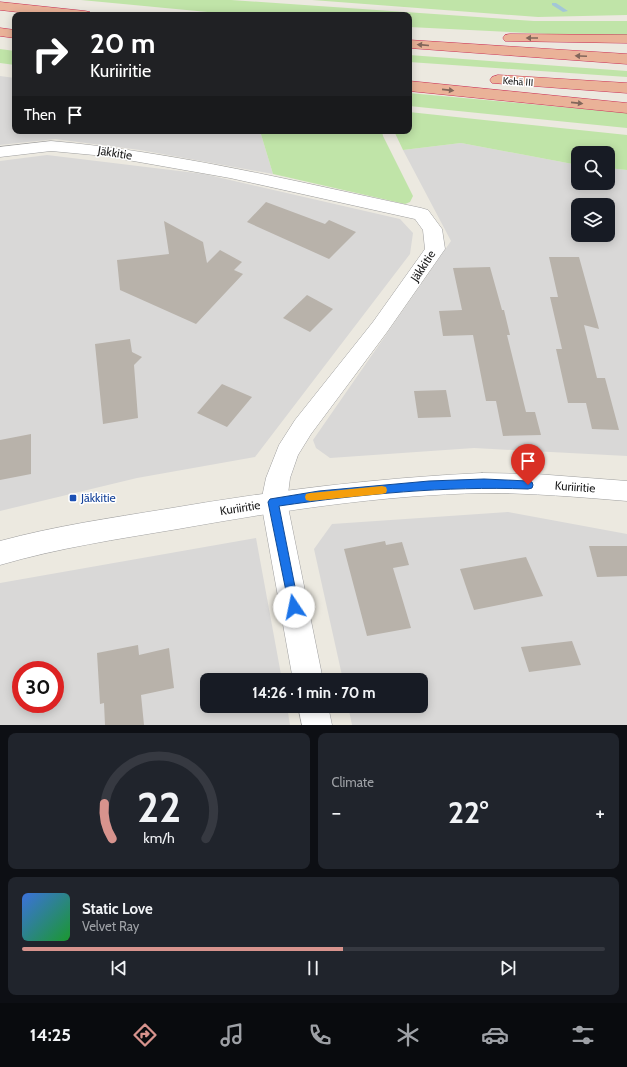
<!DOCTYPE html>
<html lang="en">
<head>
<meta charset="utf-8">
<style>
	:root { --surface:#171b24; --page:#20242c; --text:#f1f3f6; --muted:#9ea1a6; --line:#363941; --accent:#d7938d }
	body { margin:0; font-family:Cabin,sans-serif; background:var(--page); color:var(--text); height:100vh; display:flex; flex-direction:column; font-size:15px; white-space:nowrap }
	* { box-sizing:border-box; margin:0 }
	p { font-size:13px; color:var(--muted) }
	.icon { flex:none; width:22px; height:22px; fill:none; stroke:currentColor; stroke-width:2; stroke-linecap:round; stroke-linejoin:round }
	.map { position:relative; height:725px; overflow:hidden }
	.sheet { display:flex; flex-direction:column; gap:8px; padding:8px; background:#0d0f14; flex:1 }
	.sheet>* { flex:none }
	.guide { position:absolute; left:12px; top:12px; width:400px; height:122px; border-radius:8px; box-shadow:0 2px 10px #0003; background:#202124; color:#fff; overflow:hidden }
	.buttons { position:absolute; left:571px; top:146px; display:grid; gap:8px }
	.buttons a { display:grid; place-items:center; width:44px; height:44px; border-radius:8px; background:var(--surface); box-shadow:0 2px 10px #0003; font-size:20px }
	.speed { position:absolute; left:12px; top:661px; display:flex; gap:8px; font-size:20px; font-weight:700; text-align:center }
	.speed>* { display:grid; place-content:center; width:52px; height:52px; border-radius:50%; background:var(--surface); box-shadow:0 2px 10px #0003; line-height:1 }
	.speed .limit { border:6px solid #d22; background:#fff; color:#111 }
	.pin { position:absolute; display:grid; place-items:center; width:34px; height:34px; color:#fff; margin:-41px -17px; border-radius:50% 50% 50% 0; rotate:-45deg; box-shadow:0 0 4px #0007 }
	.pin .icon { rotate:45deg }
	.me { position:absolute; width:44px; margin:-22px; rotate:349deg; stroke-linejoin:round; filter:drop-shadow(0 0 3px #0008) }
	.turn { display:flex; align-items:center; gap:14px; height:84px; padding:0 12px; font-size:18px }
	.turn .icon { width:52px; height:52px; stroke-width:2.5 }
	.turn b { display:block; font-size:28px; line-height:34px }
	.then { display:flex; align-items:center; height:38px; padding:0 12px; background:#0003; gap:8px; font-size:15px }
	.big { font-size:30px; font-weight:700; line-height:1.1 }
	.sheet .widget { flex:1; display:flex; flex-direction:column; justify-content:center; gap:6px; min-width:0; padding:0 14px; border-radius:8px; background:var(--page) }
	.sheet .dial { align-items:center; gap:0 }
	.dial svg { height:104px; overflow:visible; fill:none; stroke:var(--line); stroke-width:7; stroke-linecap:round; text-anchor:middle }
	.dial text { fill:var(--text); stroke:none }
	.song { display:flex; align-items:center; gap:12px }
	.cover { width:48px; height:48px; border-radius:6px; background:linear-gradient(135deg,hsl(220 70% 55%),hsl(130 70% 35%)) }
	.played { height:4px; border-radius:2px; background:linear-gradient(90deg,var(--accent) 55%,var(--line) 55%) }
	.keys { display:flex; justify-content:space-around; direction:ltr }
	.heat { display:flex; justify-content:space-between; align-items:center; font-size:22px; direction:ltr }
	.sheet .tiles { flex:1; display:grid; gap:8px; grid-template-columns:1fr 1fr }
	.widget:last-child { grid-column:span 2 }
	.trip { position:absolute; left:200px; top:673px; width:228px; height:40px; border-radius:8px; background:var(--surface); box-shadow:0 2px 10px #0003; font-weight:700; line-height:40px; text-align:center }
	.tabs { display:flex; height:64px; justify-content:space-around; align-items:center; background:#090b0e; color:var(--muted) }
	.tabs .icon { width:28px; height:28px }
	.tabs .current { color:var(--accent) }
	.tabs b { font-size:18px; color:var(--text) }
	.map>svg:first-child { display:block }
</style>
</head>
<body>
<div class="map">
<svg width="627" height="725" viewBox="0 0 627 725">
	<rect width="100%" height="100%" fill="#ece9e0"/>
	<g fill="#d9d8d7" fill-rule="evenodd">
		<path d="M0,76L15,78V131H260L273,174L140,150L55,139L0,145Z"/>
		<path d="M461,143L578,165V183H608V168L627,170V456L474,448L330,458L316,448L313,440L451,241L403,150ZM578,205H608V235H578Z"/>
		<path d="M47,155L204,174L400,219L413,233L410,254L255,457L137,478L0,511V161Z"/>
		<path d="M508,512L627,534V725H352L348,706H421V680H343L314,549L332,524Z"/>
		<path d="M256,538L282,680H207V706H287L290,725H0V583ZM21,670H55V704H21Z"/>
	</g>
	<g fill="#c0e4a8">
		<path d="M81,0H231L534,21H627V35H569L409,27V15H239Z"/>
		<path d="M312,0H627V15L538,17Z"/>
		<path d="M0,49L15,51V65L0,63Z"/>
		<path d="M409,55L627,71V77L409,62Z"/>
		<path d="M409,93L627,113V128L409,106Z"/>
		<path d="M409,112L627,135V170L608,168V153H578V165L461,143L403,150L394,131H409Z"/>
		<path d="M260,131H382L383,136L413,196L410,202L405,204L273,174Z"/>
	</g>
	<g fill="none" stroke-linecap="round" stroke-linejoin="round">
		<path fill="#a3c6d7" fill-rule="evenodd" d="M552,3H556L568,11L563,12L552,5Z"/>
	</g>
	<g fill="#b8b2aa">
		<path d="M266,202L325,224L329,220L356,232L329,259L247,222Z"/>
		<path d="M164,221L203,242L207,263L220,250L242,262L234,270L243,274L196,324L120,290L117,260L169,254Z"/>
		<path d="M549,257H579L599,329L584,325L597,378H605L619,430L592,429L586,403H568L556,349H562L550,297H558Z"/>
		<path d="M490,267L502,310H504L510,335H507L526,412H535L541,435L503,436L496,401H486L473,335L443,336L439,311L462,310L453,268Z"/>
		<path d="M307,295L333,309L310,332L283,318Z"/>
		<path d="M130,339L132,352L142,357L134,365L138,418L103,424L95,344Z"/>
		<path d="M222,384L252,397L227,427L197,413Z"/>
		<path d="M446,390L451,417L418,418L414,391Z"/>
		<path d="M31,434V474L0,480V440Z"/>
		<path d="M385,541L386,545L402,542L409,565L393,568L411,628L367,636L344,549Z"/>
		<path d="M589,546H627V576L597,577Z"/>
		<path d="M526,557L543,596L474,610L460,569Z"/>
		<path d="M572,641L581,665L529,672L521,647Z"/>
		<path d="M138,645L139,655L169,648L174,688L141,695L144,725H105L104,703L100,704L97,653Z"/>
	</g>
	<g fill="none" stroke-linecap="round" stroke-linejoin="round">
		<g stroke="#9f9f9f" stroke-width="1">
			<g id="minor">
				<path d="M51,141C176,152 298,182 421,208L428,210L442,229L445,249L387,332L311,434L298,455L290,478L287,502L323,680H293L261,502L266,478L279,445L295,420L373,322L425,249L423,230L415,219L230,178L105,156L51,151L0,157V147Z"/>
				<path d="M298,706H328L332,725H302Z"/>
			</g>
		</g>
		<g stroke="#9f9f9f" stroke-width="1">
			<path id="tertiary" d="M482,473L536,474L627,481V501C579,497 532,493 484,493C381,495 279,511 178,529C118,539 58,548 0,565V541C55,526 111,518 166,509C271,491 376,478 482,473Z"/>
		</g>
		<g stroke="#c92e54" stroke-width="1">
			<g id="trunk">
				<path d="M0,2L85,11L90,12L92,15H45L0,10Z"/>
				<path d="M0,28L15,30V38L0,36Z"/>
				<path d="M510,34L627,35V43L505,41L503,38L505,35Z"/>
				<path d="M409,40L627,54V64L409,48Z"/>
				<path d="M498,75L627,83V93L492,83L490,80L492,77Z"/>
				<path d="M409,81L627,103V113L409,91Z"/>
			</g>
		</g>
		<use href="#minor" fill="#fff" fill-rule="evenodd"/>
		<use href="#tertiary" fill="#fff" fill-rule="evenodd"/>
		<use href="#trunk" fill="#eab298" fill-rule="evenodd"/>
	</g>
	<defs><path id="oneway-solid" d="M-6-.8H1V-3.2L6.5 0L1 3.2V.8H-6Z"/></defs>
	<g fill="#82665a">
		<use href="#oneway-solid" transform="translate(532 38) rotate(-180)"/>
		<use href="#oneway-solid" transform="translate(423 45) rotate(-175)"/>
		<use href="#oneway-solid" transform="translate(581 56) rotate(-177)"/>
		<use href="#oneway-solid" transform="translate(448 90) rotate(6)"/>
		<use href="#oneway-solid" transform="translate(577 103) rotate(6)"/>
	</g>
	<path fill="#1a73e8" stroke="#114b97" d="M484,479L528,481L532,482L533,485L532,488L528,489C445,486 362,494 279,506L299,607L298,611L294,612L290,611L268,502L270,499L319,491L429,481Z"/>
	<path fill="#f59e0b" d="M382,486L386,487L387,490L386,493L382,494L310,501L306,500L305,497L306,494L310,493Z"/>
	<rect fill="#1a4fb4" stroke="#fff" stroke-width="1.5" x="69" y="494" width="8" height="8" rx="2"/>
	<g text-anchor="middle" stroke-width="3" stroke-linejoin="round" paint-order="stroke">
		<g font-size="10" fill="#1b1b1b" stroke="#fff">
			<text transform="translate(518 81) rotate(4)" y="4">Kehä III</text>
		</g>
		<g font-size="12" fill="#1b1b1b" stroke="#fff">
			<text transform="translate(115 153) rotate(9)" y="4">Jäkkitie</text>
			<text transform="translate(423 266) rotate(-57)" y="4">Jäkkitie</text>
			<text transform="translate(575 487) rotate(4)" y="4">Kuriiritie</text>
			<text transform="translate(240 508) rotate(-9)" y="4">Kuriiritie</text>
		</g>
		<g font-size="12" fill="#164399" stroke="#fff" text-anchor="start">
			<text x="81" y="502">Jäkkitie</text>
		</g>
	</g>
</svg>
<div class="buttons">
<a><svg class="icon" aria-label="search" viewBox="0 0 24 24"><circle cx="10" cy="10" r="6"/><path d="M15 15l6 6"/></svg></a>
<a><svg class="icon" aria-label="layers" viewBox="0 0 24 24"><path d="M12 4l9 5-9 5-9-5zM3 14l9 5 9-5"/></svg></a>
</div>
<div class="speed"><div class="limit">30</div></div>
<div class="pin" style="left:528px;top:485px;background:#d93025"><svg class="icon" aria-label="arrive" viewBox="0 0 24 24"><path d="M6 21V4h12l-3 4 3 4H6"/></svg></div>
<svg class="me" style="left:294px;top:607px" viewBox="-20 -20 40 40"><circle r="19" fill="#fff"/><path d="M0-13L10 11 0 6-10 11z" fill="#1a73e8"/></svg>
<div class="trip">14:26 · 1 min · 70 m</div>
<div class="guide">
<div class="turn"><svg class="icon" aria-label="right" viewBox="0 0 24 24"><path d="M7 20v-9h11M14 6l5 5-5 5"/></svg><div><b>20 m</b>Kuriiritie</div></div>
<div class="then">Then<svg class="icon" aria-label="arrive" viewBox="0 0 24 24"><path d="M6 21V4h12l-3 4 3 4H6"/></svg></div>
</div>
</div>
<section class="sheet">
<div class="tiles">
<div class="widget dial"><svg viewBox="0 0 100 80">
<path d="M14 69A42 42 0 1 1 86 69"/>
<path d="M14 69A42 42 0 0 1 8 42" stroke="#d7938d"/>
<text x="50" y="56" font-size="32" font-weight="700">22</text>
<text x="50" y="72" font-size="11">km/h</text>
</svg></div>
<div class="widget"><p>Climate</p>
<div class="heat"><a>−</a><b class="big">22°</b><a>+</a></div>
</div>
<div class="widget">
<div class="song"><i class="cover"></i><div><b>Static Love</b><p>Velvet Ray</p></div></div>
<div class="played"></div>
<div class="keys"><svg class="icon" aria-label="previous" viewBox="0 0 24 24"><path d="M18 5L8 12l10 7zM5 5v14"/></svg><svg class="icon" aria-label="pause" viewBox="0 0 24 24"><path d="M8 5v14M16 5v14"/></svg><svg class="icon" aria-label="next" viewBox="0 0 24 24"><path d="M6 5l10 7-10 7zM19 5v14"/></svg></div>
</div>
</div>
</section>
<nav class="tabs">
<b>14:25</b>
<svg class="icon current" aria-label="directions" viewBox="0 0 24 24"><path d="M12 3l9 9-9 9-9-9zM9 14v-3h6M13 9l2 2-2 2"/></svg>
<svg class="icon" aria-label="music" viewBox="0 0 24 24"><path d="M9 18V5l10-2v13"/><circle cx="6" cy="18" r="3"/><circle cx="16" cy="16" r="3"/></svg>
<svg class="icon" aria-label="phone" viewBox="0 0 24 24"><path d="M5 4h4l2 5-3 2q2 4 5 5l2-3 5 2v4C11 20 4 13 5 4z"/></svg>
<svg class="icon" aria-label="climate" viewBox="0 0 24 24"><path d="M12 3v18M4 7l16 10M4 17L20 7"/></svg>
<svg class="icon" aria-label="car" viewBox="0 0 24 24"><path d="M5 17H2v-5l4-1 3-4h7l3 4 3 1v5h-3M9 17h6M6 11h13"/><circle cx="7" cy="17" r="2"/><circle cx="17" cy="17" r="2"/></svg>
<svg class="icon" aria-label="filters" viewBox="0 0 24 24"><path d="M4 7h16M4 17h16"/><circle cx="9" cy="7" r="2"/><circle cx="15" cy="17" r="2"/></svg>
</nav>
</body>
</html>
